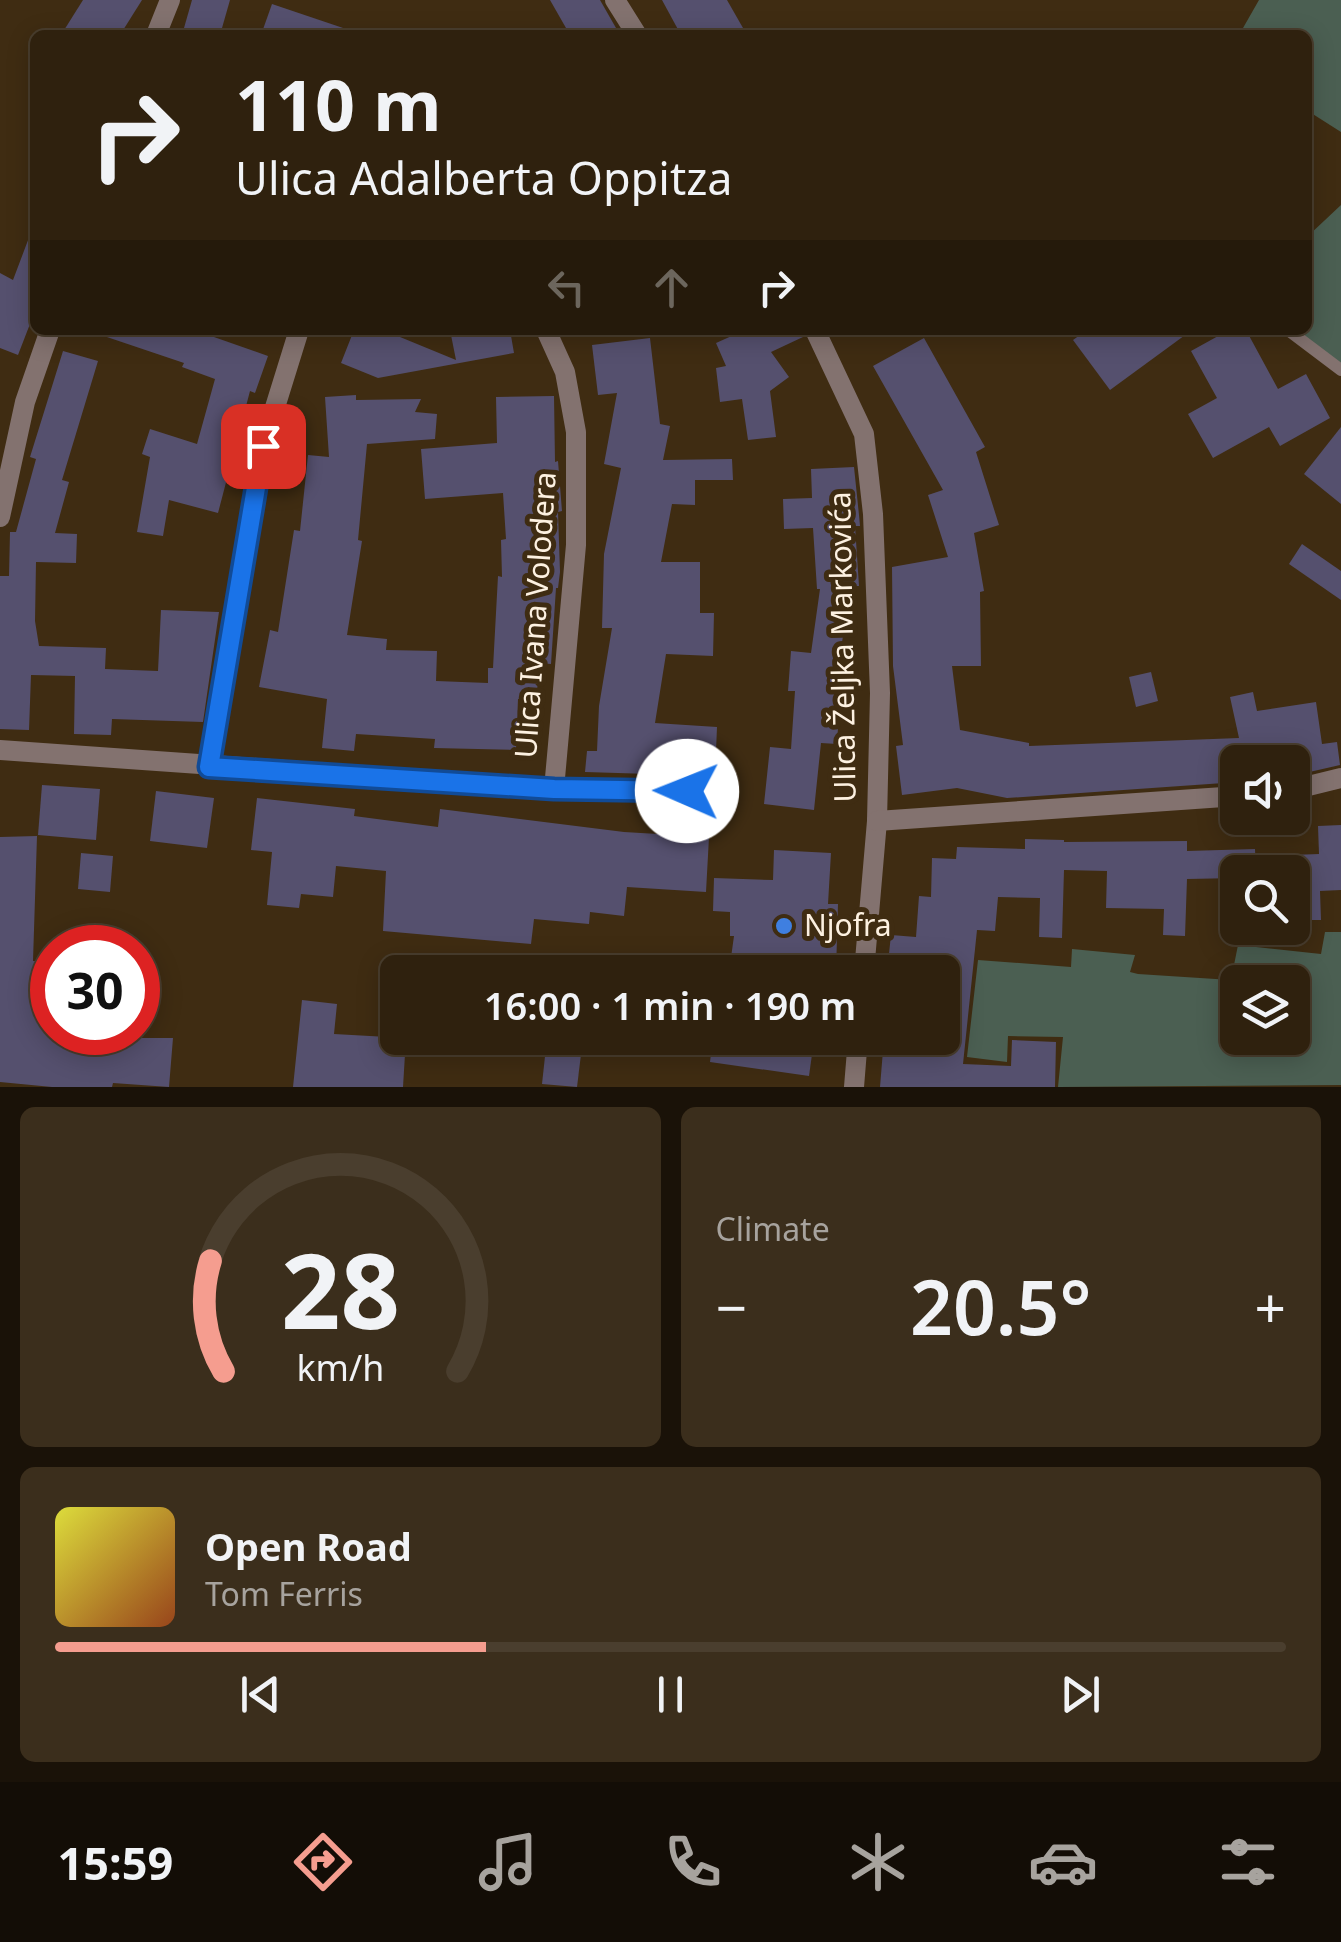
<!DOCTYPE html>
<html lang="en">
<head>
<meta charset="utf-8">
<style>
	:root { --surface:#2f210e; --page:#3b2e1c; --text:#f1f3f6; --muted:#a7a39e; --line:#4a3e2e; --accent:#f59d8f }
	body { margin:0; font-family:"Noto Sans",sans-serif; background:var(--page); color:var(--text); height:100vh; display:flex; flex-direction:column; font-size:38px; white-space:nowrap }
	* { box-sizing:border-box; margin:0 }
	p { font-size:32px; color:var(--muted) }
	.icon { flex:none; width:55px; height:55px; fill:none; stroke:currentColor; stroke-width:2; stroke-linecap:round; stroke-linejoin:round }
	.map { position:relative; height:1087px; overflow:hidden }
	.drawer { display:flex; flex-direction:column; gap:20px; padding:20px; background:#1a1208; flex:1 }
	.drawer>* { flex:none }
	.banner { position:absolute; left:30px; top:30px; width:1282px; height:305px; border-radius:15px; box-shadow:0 5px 25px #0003,0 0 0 2px var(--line); background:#2f210e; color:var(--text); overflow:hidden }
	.tools { position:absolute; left:1220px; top:745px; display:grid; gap:20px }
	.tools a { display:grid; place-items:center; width:90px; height:90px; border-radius:15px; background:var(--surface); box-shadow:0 5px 25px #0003,0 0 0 2px var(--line); font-size:50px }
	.speed { position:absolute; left:30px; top:925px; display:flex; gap:20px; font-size:50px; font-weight:700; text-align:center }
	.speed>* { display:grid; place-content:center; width:130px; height:130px; border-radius:50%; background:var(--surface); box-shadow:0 5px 25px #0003,0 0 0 2px var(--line); line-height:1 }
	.speed .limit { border:15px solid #d22; background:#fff; color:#111 }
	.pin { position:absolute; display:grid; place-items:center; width:85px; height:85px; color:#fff; margin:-42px; border-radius:20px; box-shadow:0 5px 15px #0006 }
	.me { position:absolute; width:110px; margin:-55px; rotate:271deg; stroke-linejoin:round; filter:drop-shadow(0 0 8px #0008) }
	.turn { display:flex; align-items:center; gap:35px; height:210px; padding:0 40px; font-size:45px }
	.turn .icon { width:130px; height:130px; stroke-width:2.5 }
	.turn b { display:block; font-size:70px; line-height:85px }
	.lanes { display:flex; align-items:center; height:95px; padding:0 40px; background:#0003; justify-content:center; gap:50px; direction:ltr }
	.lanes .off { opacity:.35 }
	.big { font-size:75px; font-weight:600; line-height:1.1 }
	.drawer .tile { flex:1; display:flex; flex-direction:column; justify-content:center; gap:15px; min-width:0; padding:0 35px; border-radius:15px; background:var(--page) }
	.drawer .dial { align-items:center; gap:0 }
	.dial svg { height:260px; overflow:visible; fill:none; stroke:var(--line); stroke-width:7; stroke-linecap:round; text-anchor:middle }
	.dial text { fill:var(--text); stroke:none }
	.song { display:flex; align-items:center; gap:30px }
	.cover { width:120px; height:120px; border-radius:15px; background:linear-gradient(135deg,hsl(60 70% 55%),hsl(20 70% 35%)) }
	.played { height:10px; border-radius:5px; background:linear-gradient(90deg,var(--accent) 35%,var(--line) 35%) }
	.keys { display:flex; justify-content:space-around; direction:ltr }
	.heat { display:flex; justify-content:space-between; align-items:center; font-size:55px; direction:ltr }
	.drawer .tiles { flex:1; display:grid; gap:20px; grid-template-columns:1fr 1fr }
	.tile:last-child { grid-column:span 2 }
	.trip { position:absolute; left:380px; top:955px; width:580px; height:100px; border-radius:15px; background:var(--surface); box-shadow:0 5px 25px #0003,0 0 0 2px var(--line); font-weight:600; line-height:100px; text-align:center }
	.menu { display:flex; height:160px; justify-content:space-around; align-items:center; background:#130d06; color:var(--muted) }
	.menu .icon { width:70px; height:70px }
	.menu .on { color:var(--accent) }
	.menu b { font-size:45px; color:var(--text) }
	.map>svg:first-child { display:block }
</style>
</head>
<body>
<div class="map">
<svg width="1341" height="1087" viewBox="0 0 1341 1087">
	<rect width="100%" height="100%" fill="#3f2c12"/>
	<g fill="#4b5f52" fill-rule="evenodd">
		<path d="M1259,0H1341V132L1308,111V35H1239Z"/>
		<path d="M1341,205V371L1287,330H1308V236Z"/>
		<path d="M1325,932H1341V1085L1058,1087L1063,1037L1008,1036L1007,1062L967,1057L978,960L1071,967L1072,949L1135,955L1130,972L1138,974L1231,980L1238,945L1321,954ZM1238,982H1292V1038H1238Z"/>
	</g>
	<g fill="#55506e">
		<path d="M83,0H142L120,35H61Z"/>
		<path d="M192,0H230L220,35H182Z"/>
		<path d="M550,0H600L620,35H570Z"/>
		<path d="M662,0H727L747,35H681Z"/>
		<path d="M272,4L352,31V35H261Z"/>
		<path d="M33,227L35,311L18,355L0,348V273L13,280Z"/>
		<path d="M98,330H194L268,356L255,393L250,391L218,513L169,500L163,536L137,532L150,457L142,454L150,429L197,444L215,379L182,367L184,363L98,334Z"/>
		<path d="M354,330H383L456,360L450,330H510L514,353L378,378L341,363Z"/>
		<path d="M745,330H801L803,337L771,352L789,377L770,391L776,437L748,440L742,399L720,402L716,368L726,366L716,343Z"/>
		<path d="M1087,330H1192L1110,390L1073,340Z"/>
		<path d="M1229,330H1246L1278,389L1306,374L1330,418L1280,446L1269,427L1213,458L1188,414L1217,398L1191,351Z"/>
		<path d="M650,338L660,424L670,426L663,460L732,459L733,480H695V505L672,504L661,562H700V613H714L713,656L666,654L655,723L717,727L715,776L585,772L587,751H597L599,706L612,628H602L604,554L621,468L604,464L617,393L598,395L592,345Z"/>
		<path d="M924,338L985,447L976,452L999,525L974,533L984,591L980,592L981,666H952L960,730L1029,743V746L1239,738L1230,697L1253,692L1257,711L1316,702L1322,744L1337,742L1340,765L1292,776V762H1238V782L1007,798L957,788L902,795L896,746L903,745L893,666L892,567L948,557L928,495L943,490L873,366Z"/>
		<path d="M63,351L98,361L62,480L69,482L55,533L77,534L76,563L36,562L35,621L39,646L106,648L105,669L158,671L161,610L219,612L203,722L112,719L111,735L74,734L75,676L31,675L29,730L0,729V576H9L10,532H16L36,459L30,457Z"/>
		<path d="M356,395V400L421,399L415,412L437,414L435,439L367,444L358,540L362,541L347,635L387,639L386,650L437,651L436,681L488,683V668H493L498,576L502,577L501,540L506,539L503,493L425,499L421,449L497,443L496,397L554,396L555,462L558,461L562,511L558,512L560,572L558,588H556L551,664L538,663L537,699H518L516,750L434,748L435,739L356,734L354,751L322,748L327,699L259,687L270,630L278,632L294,530L300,531L308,455L329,457L325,397Z"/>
		<path d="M1341,427V504L1304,474Z"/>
		<path d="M854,467L859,515L860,526H855L859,586H851L840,655L852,656L848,696L840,695L837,744L821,743L814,810L764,804L770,747L791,749L795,691H788L791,651L811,653L820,589H817L813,528L784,529L783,499L812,498L811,469Z"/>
		<path d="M1302,544L1341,571V600L1289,564Z"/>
		<path d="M1151,672L1158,701L1136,707L1129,677Z"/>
		<path d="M42,785L100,789L96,840L38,835Z"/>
		<path d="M156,791L214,798L207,848L150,841Z"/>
		<path d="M257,798L355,809L354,816L438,827L440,809L624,832L709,837L706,892L627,887L624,916L590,912L589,924L534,919L531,944L383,931L386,871L336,866L333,897L301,894L299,908L267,905L272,852L251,850Z"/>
		<path d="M1341,825V890L1320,891L1321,920H1296L1292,855L1319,854L1318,826Z"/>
		<path d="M37,836L33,961H39L40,1014H52V1032H138V1038H173L169,1087L113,1083L112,1087H52L0,1082V837Z"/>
		<path d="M1025,839L1064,840V842L1187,841V851L1255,849L1256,872H1238V878L1187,879L1185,936L1163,935L1164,909L1106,908L1107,871L1064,870L1062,938L1039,937L1040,898L998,897L995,931L977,930L963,1064L1011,1066L1012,1040L1056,1042L1055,1087H880L884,1038H942V972H887L891,935L916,937L919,896L931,897L932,858L956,859L957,847L1025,849Z"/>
		<path d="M774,850L831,853L828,904H838L836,972H729L734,936H730V912L713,911L714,878L773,880Z"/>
		<path d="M81,853L113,856L110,892L78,889Z"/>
		<path d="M302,1000L337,1004L334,1034L406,1038L403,1087H293Z"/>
		<path d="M547,1038H583L577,1087L542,1084Z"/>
		<path d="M713,1038L814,1040L809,1076L710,1062Z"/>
	</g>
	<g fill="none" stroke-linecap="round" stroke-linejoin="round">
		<path stroke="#83726f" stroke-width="12" d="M1288,330L1341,370"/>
		<g stroke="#83726f" stroke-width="20">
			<path d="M615,0L637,35"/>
			<path d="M156,35L170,0"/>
			<path d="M546,330L565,372L576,432V545L554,789"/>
			<path d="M815,330L864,434L873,514L880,693L877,821L864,972"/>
			<path d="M0,517L25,402L50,330"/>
			<path d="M0,750L554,789L687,791"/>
			<path d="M209,767L263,446L299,330"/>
			<path d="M1292,790L1341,778"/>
			<path d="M877,821L1238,796"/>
			<path d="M854,1087L858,1038"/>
		</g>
	</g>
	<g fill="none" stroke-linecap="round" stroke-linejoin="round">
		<g stroke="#114b97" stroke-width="25">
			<path id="route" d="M263,446L209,767L554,789L687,791"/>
		</g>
		<use href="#route" stroke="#1a73e8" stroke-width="18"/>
	</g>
	<circle fill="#3f7fe0" stroke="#3f2c12" stroke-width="4" cx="784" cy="926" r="10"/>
	<g text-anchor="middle" stroke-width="10" stroke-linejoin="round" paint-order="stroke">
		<g font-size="30" fill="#fdf1e1" stroke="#3f2c12">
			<text transform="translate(536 615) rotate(-86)" y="10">Ulica Ivana Volodera</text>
			<text transform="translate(843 647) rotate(-91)" y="10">Ulica Željka Markovića</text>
		</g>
		<g font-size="30" fill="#fdf1e1" stroke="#3f2c12" text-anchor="start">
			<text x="804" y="936">Njofra</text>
		</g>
	</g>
</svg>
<div class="tools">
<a><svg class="icon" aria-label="sound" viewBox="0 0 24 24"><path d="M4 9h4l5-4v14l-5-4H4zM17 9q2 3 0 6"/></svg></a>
<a><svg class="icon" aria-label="search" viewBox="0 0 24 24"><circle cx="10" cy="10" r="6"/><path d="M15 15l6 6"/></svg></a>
<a><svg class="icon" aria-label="layers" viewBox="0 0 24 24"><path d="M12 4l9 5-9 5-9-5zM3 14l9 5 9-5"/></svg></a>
</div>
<div class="speed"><div class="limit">30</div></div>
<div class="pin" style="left:263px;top:446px;background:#d93025"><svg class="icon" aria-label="arrive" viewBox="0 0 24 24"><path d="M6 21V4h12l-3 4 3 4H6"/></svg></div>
<svg class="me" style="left:687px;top:791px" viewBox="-20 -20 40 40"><circle r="19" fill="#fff"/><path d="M0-13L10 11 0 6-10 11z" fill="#1a73e8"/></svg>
<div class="trip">16:00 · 1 min · 190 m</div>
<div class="banner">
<div class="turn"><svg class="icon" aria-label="right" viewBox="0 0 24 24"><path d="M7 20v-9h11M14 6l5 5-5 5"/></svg><div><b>110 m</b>Ulica Adalberta Oppitza</div></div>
<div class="lanes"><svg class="icon off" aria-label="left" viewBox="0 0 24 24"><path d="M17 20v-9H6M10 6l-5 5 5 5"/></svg><svg class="icon off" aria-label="ahead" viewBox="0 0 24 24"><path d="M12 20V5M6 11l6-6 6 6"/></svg><svg class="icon" aria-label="right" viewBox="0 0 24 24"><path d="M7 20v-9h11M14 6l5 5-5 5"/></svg></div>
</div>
</div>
<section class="drawer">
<div class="tiles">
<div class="tile dial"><svg viewBox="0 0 100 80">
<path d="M14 69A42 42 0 1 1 86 69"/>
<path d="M14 69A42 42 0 0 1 10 35" stroke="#f59d8f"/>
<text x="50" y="56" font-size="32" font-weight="700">28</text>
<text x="50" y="72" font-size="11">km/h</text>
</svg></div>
<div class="tile"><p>Climate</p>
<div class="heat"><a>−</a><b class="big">20.5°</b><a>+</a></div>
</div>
<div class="tile">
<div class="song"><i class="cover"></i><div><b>Open Road</b><p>Tom Ferris</p></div></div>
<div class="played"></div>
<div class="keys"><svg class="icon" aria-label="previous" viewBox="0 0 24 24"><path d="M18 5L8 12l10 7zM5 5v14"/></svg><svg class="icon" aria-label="pause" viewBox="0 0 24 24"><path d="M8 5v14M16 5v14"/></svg><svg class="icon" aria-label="next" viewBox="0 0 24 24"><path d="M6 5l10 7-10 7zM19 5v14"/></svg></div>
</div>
</div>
</section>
<nav class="menu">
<b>15:59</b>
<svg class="icon on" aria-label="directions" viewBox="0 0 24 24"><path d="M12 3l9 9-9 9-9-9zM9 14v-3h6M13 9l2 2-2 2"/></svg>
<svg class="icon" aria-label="music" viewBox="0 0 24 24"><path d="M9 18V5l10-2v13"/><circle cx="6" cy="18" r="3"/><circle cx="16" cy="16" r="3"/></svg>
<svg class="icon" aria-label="phone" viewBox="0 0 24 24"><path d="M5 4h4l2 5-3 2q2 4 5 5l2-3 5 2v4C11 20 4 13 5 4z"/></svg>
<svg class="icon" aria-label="climate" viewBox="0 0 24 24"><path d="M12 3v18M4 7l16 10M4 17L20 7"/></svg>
<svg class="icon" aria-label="car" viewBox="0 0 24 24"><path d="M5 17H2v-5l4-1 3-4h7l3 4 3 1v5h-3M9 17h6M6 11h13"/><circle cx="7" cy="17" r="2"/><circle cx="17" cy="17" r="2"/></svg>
<svg class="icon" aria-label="filters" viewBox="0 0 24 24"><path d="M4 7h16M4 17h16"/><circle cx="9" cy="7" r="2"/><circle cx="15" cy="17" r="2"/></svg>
</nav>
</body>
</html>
